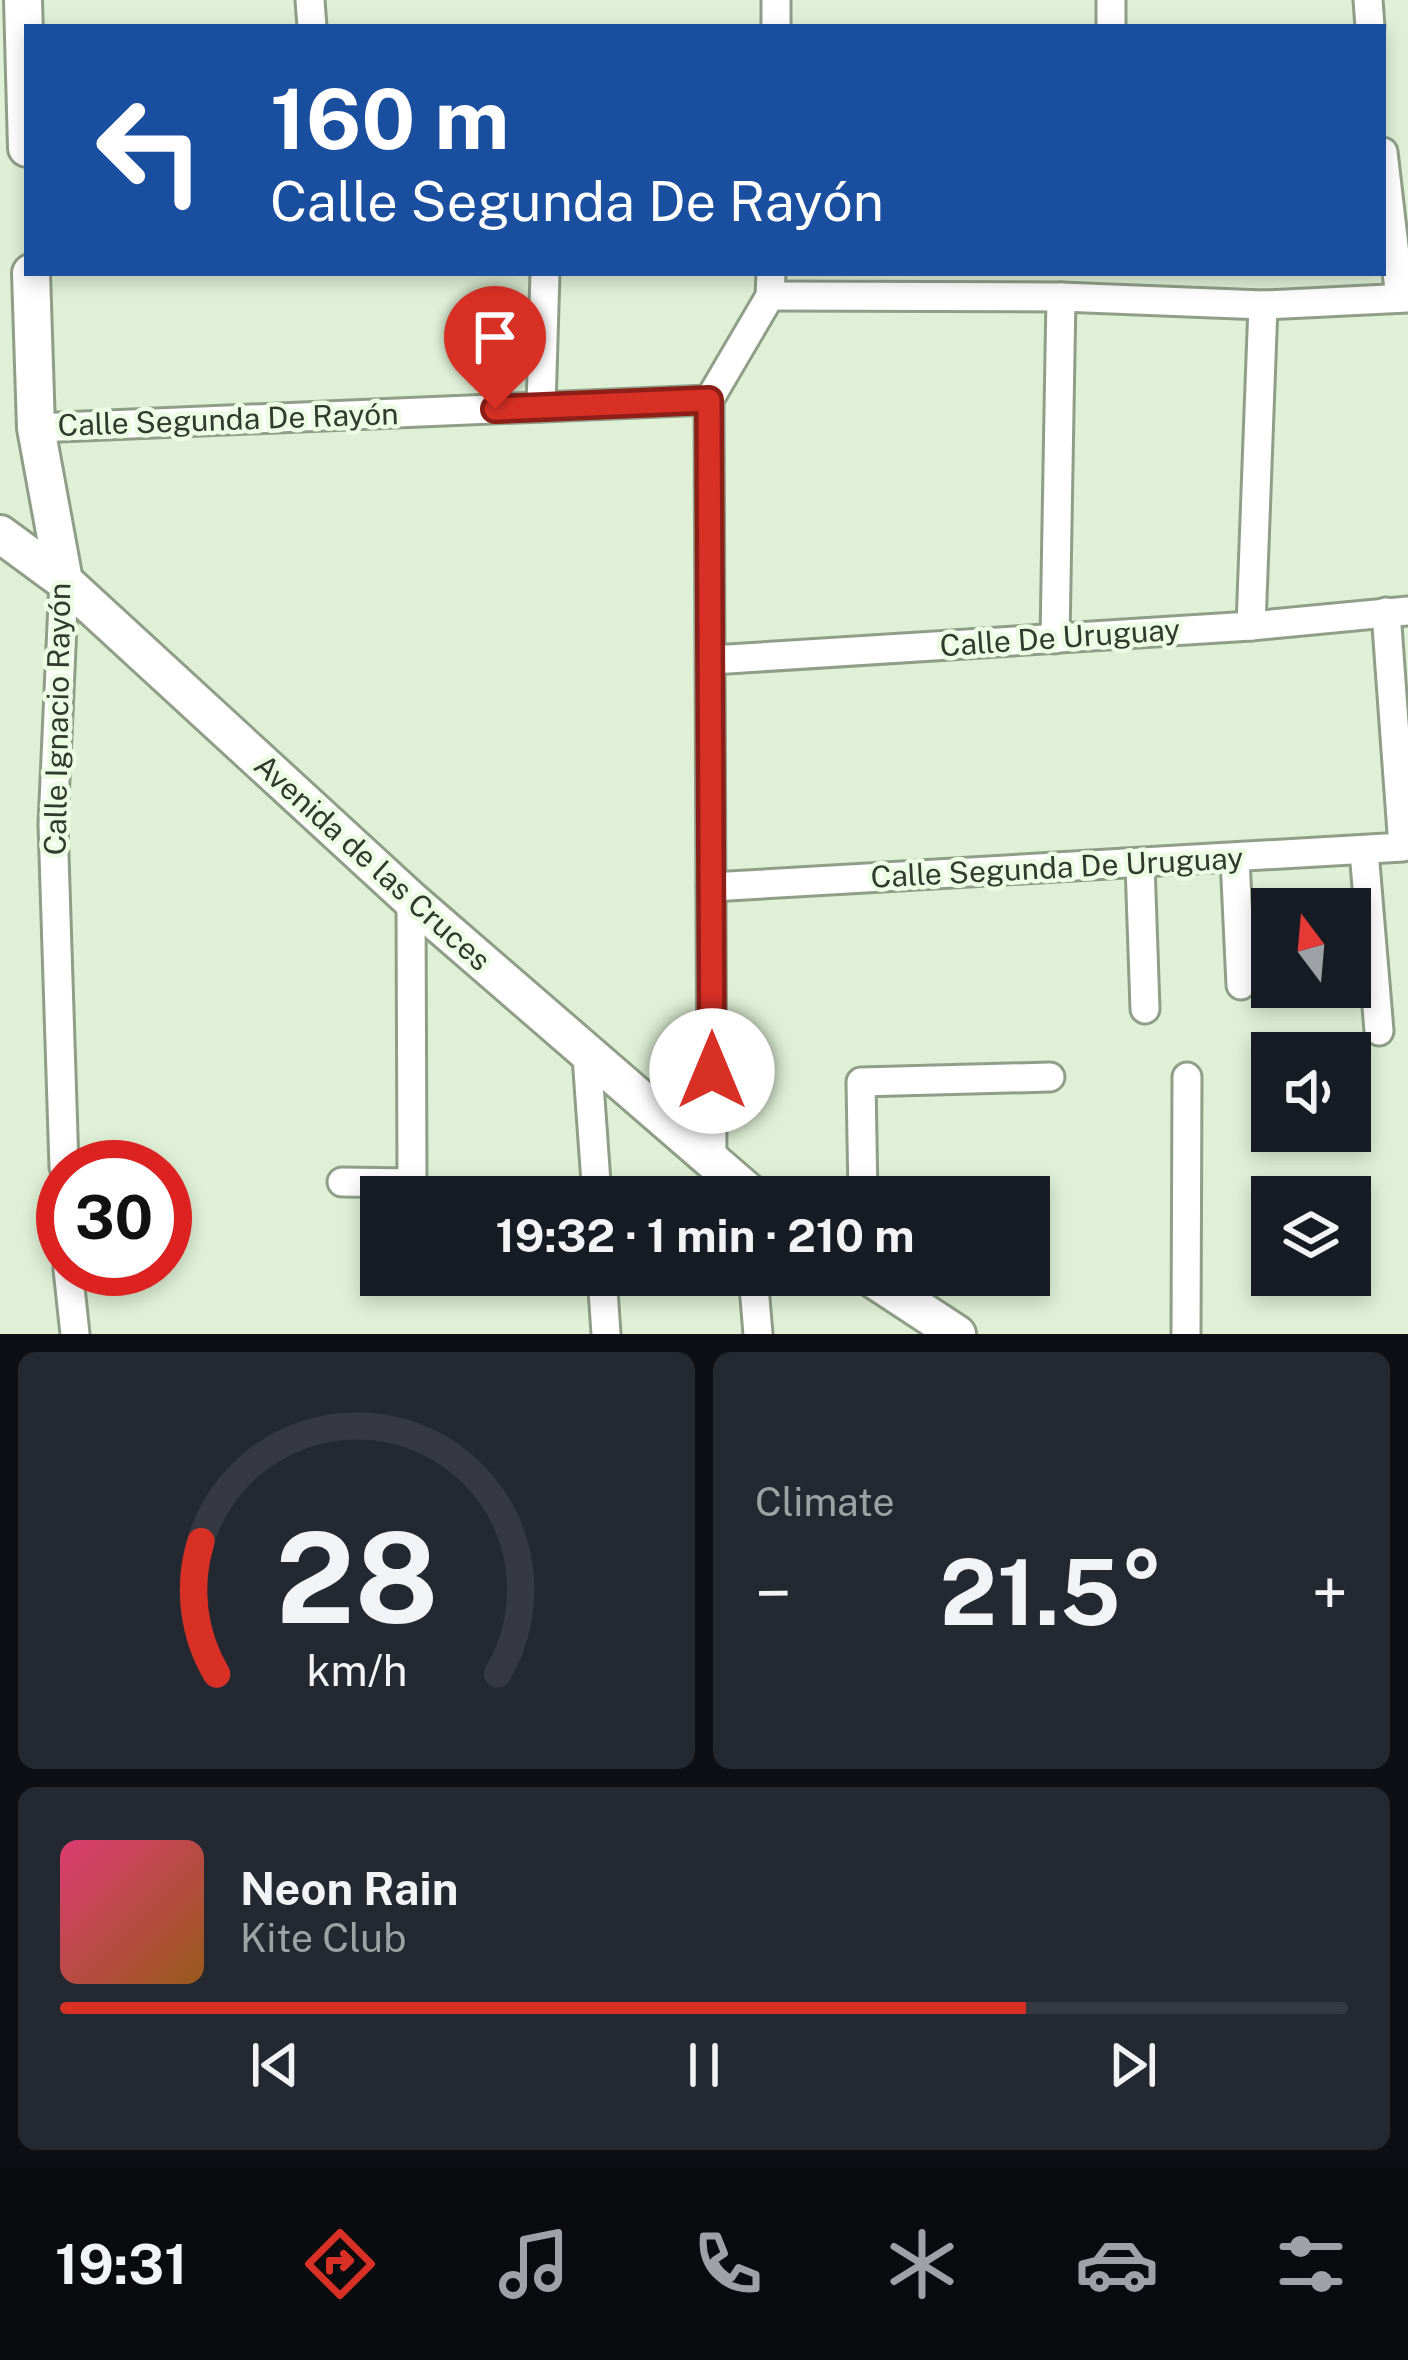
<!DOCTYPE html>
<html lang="en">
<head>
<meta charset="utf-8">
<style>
	:root { --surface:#171b24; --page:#242831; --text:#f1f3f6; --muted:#9ea1a6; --line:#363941; --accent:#d93025 }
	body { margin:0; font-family:"Public Sans",sans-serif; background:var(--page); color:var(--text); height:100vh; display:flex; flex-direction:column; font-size:45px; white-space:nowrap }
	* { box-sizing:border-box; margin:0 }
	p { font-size:39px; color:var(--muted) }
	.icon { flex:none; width:66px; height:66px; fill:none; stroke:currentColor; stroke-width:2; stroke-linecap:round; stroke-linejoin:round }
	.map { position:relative; height:1334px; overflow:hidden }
	.side { display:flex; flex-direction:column; gap:18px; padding:18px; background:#0d0f14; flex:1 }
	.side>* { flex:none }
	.banner { position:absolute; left:24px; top:24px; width:1362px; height:252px; border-radius:0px; box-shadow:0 6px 18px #0003; background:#1a4fa0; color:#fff; overflow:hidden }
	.needle { width:78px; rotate:344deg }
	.buttons { position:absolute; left:1251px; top:888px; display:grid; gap:24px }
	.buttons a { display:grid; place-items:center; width:120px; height:120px; border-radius:0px; background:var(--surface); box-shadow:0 6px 18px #0003; font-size:60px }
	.speed { position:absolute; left:36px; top:1140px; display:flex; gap:24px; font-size:60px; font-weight:700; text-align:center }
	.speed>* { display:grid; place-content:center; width:156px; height:156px; border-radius:50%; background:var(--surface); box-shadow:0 6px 18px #0003; line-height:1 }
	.speed .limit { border:18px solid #d22; background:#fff; color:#111 }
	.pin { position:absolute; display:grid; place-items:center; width:102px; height:102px; color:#fff; margin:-123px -51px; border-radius:50% 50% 50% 0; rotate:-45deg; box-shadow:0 0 12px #0007 }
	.pin .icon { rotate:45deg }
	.me { position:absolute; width:132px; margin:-66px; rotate:0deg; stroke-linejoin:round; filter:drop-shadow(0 0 9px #0008) }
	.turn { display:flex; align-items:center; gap:42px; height:252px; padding:0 48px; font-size:54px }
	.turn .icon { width:156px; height:156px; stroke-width:2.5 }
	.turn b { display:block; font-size:84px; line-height:102px }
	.big { font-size:90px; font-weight:700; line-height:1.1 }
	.side .tile { flex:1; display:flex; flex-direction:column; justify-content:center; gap:18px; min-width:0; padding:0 42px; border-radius:18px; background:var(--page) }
	.side .dial { align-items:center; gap:0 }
	.dial svg { height:312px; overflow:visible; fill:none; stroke:var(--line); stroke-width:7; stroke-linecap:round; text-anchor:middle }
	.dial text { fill:var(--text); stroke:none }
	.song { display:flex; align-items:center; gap:36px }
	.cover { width:144px; height:144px; border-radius:18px; background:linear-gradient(135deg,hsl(340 70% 55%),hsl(30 70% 35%)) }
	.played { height:12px; border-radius:6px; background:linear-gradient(90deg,var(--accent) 75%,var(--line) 75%) }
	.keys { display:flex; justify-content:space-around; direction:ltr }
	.heat { display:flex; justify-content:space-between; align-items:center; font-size:66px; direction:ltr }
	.side .tiles { flex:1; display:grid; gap:18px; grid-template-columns:1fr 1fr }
	.tile:last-child { grid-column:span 2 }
	.trip { position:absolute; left:360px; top:1176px; width:690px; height:120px; border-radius:0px; background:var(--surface); box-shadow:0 6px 18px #0003; font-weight:700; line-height:120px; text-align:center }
	.tab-bar { display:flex; height:192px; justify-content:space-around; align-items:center; background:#090b0e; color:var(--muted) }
	.tab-bar .icon { width:84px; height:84px }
	.tab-bar .on { color:var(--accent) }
	.tab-bar b { font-size:54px; color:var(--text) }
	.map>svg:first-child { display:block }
</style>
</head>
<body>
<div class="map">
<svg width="1408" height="1334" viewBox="0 0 1408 1334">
	<rect width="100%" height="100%" fill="#dff0d6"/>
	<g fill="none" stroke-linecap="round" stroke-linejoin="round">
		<g stroke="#8f9f87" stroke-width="33">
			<g id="minor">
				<path d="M310,0L312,27"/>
				<path d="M1111,0V27"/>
				<path d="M1368,0L1370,27"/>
				<path d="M776,27V0"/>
				<path d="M1383,152L1400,298"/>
				<path d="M770,296L1061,297L1263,305L1408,298"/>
				<path d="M541,407L545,273"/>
				<path d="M36,428L709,400"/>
				<path d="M1251,626L1263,305"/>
				<path d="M1055,639L1061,297"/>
				<path d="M712,660L1251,626L1408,611"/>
				<path d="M1364,851L1379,1031"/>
				<path d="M1235,858L1241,985"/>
				<path d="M1140,864L1145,1009"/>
				<path d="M711,887L1403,847L1386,612"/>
				<path d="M587,1056L597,1197"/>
				<path d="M712,1163L709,400L770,296L771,273"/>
				<path d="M64,1167L53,824L64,581"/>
				<path d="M342,1182L412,1183L411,900"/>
				<path d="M863,1197L861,1082L1050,1077"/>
				<path d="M68,1269L75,1334"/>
				<path d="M602,1275L606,1334"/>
				<path d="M753,1275L758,1334"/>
				<path d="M1186,1334L1187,1077"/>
			</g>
		</g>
		<g stroke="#8f9f87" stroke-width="42">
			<g id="tertiary">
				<path d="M23,0L27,148"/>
				<path d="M31,273L36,428L64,581"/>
				<path d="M0,534L64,581L411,900L754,1197"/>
				<path d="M867,1275L957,1334"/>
			</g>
		</g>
		<use href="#minor" stroke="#fff" stroke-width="27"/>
		<use href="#tertiary" stroke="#fff" stroke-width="36"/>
	</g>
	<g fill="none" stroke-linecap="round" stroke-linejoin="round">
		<g stroke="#8d1f18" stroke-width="30">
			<path id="route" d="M495,409L709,400L712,1071"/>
		</g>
		<use href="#route" stroke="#d93025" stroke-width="21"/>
	</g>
	<g text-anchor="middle" stroke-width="9" stroke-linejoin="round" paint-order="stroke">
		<g font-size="30" fill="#32392f" stroke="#ecfde3">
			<text transform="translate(228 420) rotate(-2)" y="10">Calle Segunda De Rayón</text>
			<text transform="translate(1060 638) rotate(-4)" y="10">Calle De Uruguay</text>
			<text transform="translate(58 719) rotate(-89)" y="10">Calle Ignacio Rayón</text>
			<text transform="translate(372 863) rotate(42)" y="10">Avenida de las Cruces</text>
			<text transform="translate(1057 868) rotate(-3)" y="10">Calle Segunda De Uruguay</text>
		</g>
	</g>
</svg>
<div class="buttons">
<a><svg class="needle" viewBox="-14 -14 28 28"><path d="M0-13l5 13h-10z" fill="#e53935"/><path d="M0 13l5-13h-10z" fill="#9ea1a6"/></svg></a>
<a><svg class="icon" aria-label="sound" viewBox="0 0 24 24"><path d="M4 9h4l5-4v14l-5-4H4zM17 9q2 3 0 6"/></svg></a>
<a><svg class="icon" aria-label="layers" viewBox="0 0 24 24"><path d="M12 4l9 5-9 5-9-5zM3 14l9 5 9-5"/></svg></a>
</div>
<div class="speed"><div class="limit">30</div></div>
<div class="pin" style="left:495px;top:409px;background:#d93025"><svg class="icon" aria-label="arrive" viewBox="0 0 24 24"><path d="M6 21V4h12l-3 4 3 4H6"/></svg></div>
<svg class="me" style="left:712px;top:1071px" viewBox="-20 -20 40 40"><circle r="19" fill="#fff"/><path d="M0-13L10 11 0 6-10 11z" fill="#d93025"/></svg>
<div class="trip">19:32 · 1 min · 210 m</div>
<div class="banner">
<div class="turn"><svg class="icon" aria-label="left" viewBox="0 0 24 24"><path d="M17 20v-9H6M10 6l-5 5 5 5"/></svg><div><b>160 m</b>Calle Segunda De Rayón</div></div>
</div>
</div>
<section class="side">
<div class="tiles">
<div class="tile dial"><svg viewBox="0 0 100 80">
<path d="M14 69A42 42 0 1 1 86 69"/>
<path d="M14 69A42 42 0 0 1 10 35" stroke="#d93025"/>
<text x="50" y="56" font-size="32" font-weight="700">28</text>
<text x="50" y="72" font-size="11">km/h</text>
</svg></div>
<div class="tile"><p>Climate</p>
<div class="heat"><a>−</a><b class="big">21.5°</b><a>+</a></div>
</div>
<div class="tile">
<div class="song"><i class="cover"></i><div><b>Neon Rain</b><p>Kite Club</p></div></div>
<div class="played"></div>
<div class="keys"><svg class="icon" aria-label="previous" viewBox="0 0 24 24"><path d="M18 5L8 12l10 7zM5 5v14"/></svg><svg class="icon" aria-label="pause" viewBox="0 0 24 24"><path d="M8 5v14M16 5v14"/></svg><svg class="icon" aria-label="next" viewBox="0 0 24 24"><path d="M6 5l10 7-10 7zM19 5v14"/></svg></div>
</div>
</div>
</section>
<nav class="tab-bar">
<b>19:31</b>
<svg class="icon on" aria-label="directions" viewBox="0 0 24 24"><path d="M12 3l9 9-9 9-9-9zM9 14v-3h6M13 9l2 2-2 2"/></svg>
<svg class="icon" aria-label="music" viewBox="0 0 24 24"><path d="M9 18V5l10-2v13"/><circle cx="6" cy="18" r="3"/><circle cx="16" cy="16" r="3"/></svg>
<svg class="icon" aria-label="phone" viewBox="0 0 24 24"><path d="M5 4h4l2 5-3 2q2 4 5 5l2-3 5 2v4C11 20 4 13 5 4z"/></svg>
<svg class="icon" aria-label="climate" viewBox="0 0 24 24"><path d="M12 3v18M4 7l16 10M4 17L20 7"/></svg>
<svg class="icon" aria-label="car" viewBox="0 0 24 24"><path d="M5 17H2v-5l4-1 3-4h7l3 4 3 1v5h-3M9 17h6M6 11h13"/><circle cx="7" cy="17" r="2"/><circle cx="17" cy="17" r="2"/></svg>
<svg class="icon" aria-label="filters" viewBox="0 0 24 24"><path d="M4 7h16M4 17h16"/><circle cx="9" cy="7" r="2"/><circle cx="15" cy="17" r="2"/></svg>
</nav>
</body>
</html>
